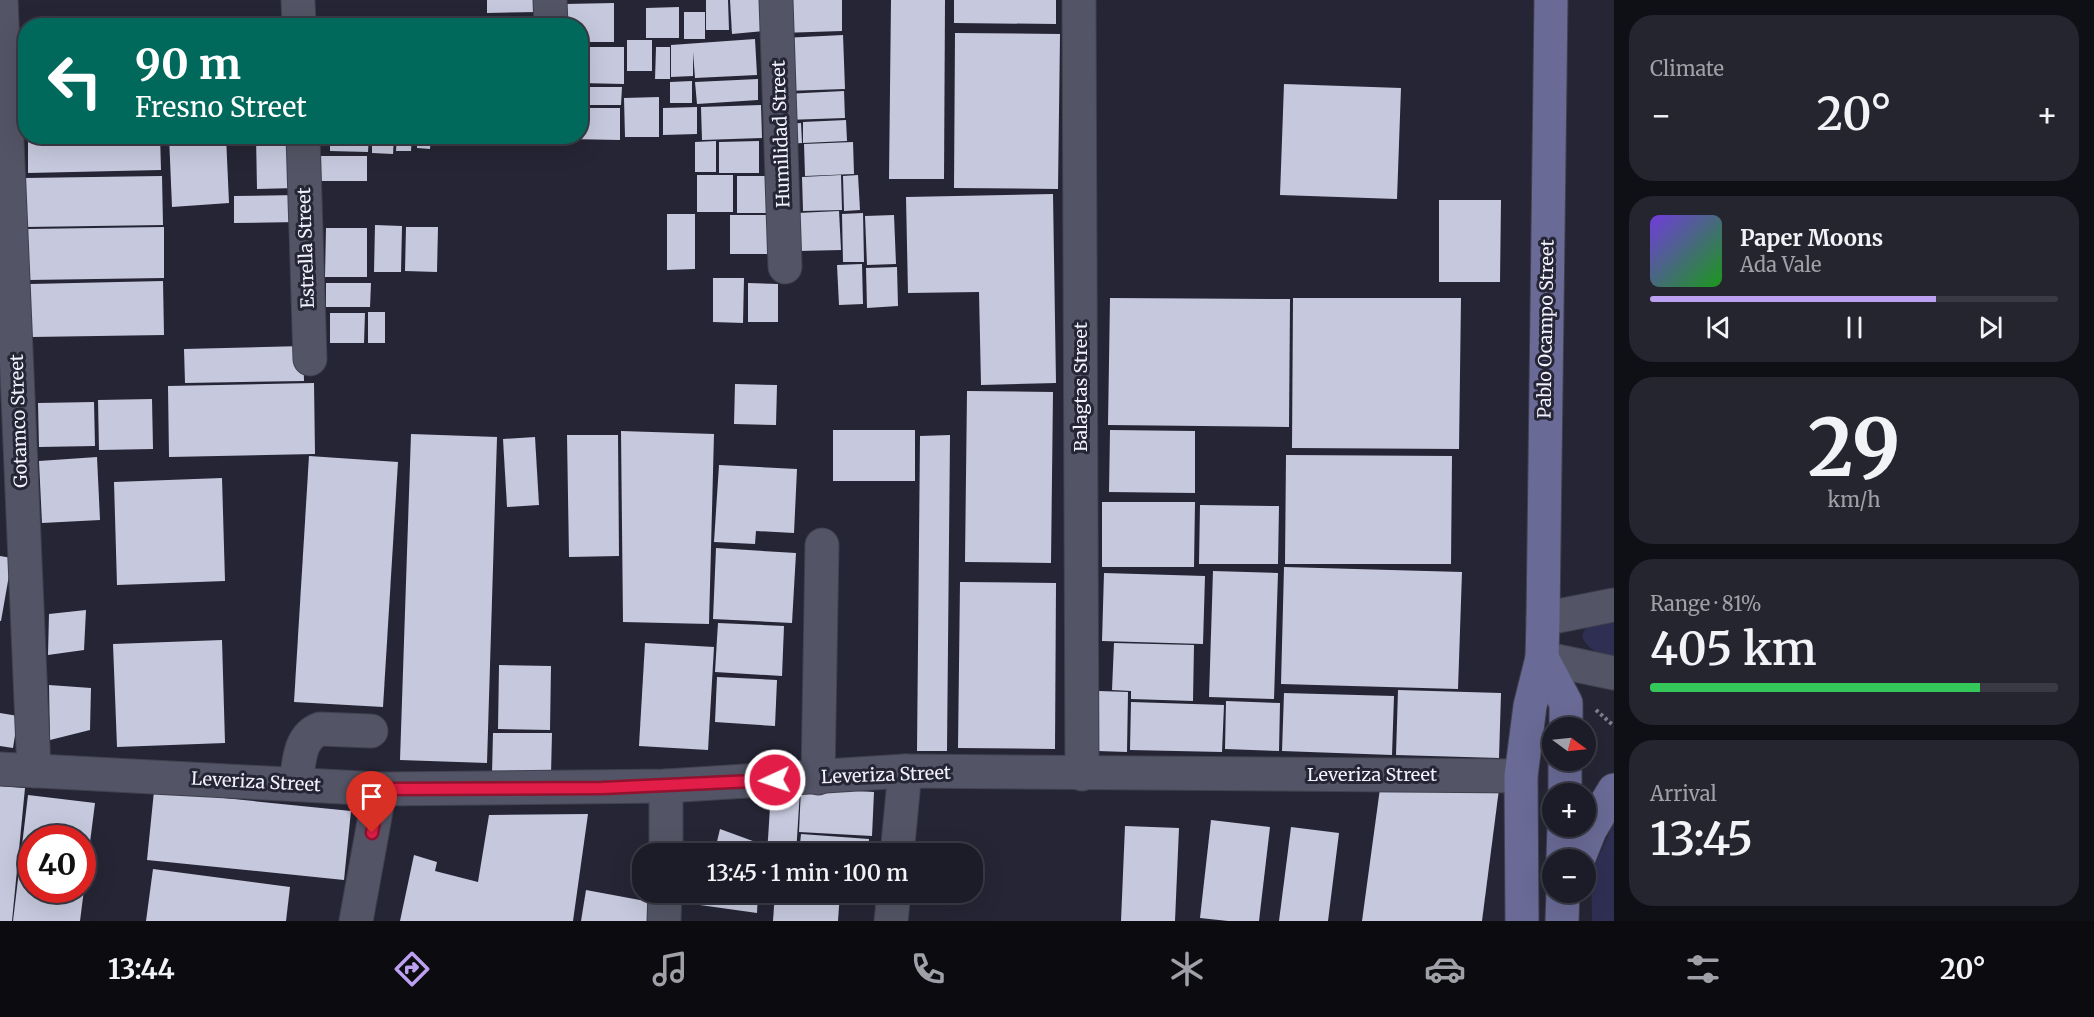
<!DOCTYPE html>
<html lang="en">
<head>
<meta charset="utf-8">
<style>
	:root { --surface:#1c1c28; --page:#252530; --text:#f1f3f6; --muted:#a0a1a8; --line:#3a3a45; --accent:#bca0f2 }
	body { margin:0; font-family:Merriweather,serif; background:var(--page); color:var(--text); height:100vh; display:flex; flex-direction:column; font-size:22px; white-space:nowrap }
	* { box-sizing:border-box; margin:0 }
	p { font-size:20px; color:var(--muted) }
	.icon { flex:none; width:33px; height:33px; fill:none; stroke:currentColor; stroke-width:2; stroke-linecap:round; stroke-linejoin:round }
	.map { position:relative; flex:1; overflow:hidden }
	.side { display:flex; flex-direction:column; gap:15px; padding:15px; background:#0f0f16; width:480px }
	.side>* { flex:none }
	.hud { position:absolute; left:18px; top:18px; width:570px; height:126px; border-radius:24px; box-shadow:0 6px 24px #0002,0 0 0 2px var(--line); background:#00695c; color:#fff; overflow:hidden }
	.needle { width:39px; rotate:105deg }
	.buttons { position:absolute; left:1542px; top:717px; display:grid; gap:12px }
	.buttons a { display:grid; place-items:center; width:54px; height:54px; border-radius:50%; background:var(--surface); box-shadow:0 6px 24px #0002,0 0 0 2px var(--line); font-size:30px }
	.speed { position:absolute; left:18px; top:825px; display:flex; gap:12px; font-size:30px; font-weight:700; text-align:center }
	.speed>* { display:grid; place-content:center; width:78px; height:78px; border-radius:50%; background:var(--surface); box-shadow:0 6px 24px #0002,0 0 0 2px var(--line); line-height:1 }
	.speed .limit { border:9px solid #d22; background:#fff; color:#111 }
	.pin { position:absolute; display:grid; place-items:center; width:51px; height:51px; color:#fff; margin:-62px -26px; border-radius:50% 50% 50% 0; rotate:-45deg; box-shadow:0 0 6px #0007 }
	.pin .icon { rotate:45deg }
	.me { position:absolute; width:66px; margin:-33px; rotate:267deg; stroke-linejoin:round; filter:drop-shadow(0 0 4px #0008) }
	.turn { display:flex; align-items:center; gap:21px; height:126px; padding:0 18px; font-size:27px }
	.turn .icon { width:78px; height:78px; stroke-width:2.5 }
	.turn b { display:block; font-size:42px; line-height:51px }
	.big { font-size:45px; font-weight:600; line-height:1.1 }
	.side .card { flex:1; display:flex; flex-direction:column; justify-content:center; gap:9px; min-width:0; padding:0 21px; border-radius:24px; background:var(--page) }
	.side .dial { align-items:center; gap:0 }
	.dial b { font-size:78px; line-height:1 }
	.song { display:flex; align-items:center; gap:18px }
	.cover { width:72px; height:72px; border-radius:9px; background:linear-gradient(135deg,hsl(260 70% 55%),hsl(120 70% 35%)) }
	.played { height:6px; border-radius:3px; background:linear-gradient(90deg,var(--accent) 70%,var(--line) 70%) }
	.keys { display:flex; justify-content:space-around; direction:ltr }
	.heat { display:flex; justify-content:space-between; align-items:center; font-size:33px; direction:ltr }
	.charge { height:9px; border-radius:4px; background:linear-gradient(90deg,#34c759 81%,var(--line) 0) }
	.trip { position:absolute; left:632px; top:843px; width:351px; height:60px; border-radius:24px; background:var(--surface); box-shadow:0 6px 24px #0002,0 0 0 2px var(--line); font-weight:600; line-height:60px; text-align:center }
	.tab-bar { display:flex; height:96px; justify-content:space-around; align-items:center; background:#0b0b10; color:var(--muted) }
	.tab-bar .icon { width:42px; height:42px }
	.tab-bar .active { color:var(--accent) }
	.tab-bar b { font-size:27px; color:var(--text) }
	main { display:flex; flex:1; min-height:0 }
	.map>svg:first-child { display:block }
</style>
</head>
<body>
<main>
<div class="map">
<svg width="1614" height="921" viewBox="0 0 1614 921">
	<rect width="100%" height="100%" fill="#252535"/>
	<g fill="#2f2f54">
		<path d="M1614,619V656C1600,654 1586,650 1582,635L1588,625Z"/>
		<path d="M1614,823V921H1592L1591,873Z"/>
	</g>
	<g fill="#c6c8dd" fill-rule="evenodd">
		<path d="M487,0H537L538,12L487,13Z"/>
		<path d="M706,0H728L729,30H706Z"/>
		<path d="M730,0H762L764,31L732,34Z"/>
		<path d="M780,0H842V31L781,33Z"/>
		<path d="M891,0H945L944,179H889Z"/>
		<path d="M954,0H1056V24L954,23Z"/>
		<path d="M614,3V42H580V26H565V4Z"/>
		<path d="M679,7V38H646V8Z"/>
		<rect x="684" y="12" width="21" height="27"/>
		<path d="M540,22V26H510V23Z"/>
		<path d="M955,33L1060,34L1058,189L954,188Z"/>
		<path d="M843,35L845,89L785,91L783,38Z"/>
		<path d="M755,39L757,75L695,78L693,52V76L671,77V45Z"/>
		<rect x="627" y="40" width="25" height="31"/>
		<path d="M580,47H624V84L580,83Z"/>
		<path d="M656,47H670V79H655Z"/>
		<path d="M758,79V100L697,104L695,82Z"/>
		<path d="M692,81V103H670V82Z"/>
		<path d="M1284,84L1401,88L1397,199L1280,195Z"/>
		<path d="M583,87H622L621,105H583Z"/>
		<path d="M844,91L845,118L786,120L785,94Z"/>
		<path d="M659,97V137H625L624,98Z"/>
		<path d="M761,105L762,138L702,140L701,107Z"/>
		<path d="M697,107V134L663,135V108Z"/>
		<path d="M580,108H620V140L568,139V136H580Z"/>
		<path d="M846,120L847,141L803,143V122Z"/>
		<path d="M801,123L802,143L786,144V124Z"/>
		<path d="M100,136H160L161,170L28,173V139Z"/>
		<path d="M169,136H226L229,203L172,207Z"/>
		<path d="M256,136H294L296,188L257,189Z"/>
		<path d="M330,136H369L368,152L330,151Z"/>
		<path d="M372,136H394L393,154L372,153Z"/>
		<path d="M397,136H412L411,151H396Z"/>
		<path d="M417,136H431L430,149L417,148Z"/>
		<path d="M716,141V172H695V142Z"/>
		<path d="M759,141V173H719V142Z"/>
		<path d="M853,142L854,174L805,176L804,144Z"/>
		<rect x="318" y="156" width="49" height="25"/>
		<rect x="697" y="175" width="36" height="37"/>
		<path d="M841,175L842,210L803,211L802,177Z"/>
		<path d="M858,175L860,210L844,211L843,176Z"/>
		<path d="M162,176L163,225L25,227L24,178Z"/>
		<rect x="737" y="176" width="30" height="37"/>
		<path d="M1053,194L1056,383L981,385L979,292L908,293L906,197Z"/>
		<path d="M299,195V222L234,223V196Z"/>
		<path d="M1439,200H1501L1500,282H1439Z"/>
		<path d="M839,211L841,250L799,251L798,213Z"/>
		<path d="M863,213L864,262H843L842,214Z"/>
		<path d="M667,214H695V269L667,270Z"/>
		<rect x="730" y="215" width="38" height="39"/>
		<path d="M894,215L896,264L867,265L865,216Z"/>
		<path d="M375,225L402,226L401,272H374Z"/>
		<path d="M164,227V278L28,280L27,229Z"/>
		<path d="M406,227H438L437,272L405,271Z"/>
		<path d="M326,228H367V277H325Z"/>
		<path d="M862,264L863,304L839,305L837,265Z"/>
		<path d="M897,267L898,306L867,308L866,268Z"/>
		<path d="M713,278H744L743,323L713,322Z"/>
		<path d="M163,281L164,335L31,337L30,284Z"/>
		<path d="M326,283H371L370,307H326Z"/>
		<path d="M748,283L778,284V322H748Z"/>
		<path d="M1110,298L1290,299L1289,427L1108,425Z"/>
		<path d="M1293,298H1461L1459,449L1292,448Z"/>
		<rect x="368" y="312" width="17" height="31"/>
		<path d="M330,313H365L364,343H330Z"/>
		<path d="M303,346L304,381L185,383L184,349Z"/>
		<path d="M314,383L315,454L169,457L168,386Z"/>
		<path d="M735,384L777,385L776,425L734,424Z"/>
		<path d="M967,391L1053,392L1051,563L965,562Z"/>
		<path d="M152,399L153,449L99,450L98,400Z"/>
		<path d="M94,402L95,446L39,447L38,403Z"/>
		<rect x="833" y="430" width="82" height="51"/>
		<path d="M1110,430L1195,431V493L1109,492Z"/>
		<path d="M621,431L714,434L709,624L623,622Z"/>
		<path d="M411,434L497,437L487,763L400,760Z"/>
		<path d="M567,435H618L619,556L569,557Z"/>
		<path d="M950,435L947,751H917L920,436Z"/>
		<path d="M535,437L539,505L507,507L503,439Z"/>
		<path d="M1286,455L1452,456L1451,564H1285Z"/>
		<path d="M309,456L398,462L383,707L294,702Z"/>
		<path d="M97,457L100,520L42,523L39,461Z"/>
		<path d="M719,465L797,469L794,533L756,531L755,544L714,542Z"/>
		<path d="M222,478L225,581L117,585L114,482Z"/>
		<path d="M1102,502H1195L1194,567H1102Z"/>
		<path d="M1200,505L1279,506L1278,564H1199Z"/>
		<path d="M716,548L796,553L792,623L713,619Z"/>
		<path d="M0,556L12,558L1,621H0Z"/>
		<path d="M1284,567L1462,572L1458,689L1281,684Z"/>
		<path d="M1213,571L1278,573L1274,699L1209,697Z"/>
		<path d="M1104,573L1205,576L1203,644L1102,641Z"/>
		<path d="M960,582L1056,583L1055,749L958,748Z"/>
		<path d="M86,610L84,650L48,655L49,614Z"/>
		<path d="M718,623L784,626L782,676L715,672Z"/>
		<path d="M222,640L225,743L117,747L113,644Z"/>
		<path d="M645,643L714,647L708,750L639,746Z"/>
		<path d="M1114,643L1194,645L1193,701L1131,699V691L1112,690Z"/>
		<path d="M499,665L551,666L550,730L498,729Z"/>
		<path d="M717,677L777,680L775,726L715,722Z"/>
		<path d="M49,685L91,688L90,730L50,740Z"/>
		<path d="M1398,690L1501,693L1499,758L1396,755Z"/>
		<path d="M1099,691L1128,692L1127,752L1098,751Z"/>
		<path d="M1284,693L1394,696L1392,755L1282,751Z"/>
		<path d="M1226,701L1280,703L1279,751L1225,749Z"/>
		<path d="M1131,702L1224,705L1222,752L1130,750Z"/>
		<path d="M0,713L18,716L13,748L0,746Z"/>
		<path d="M493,733H552L551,774H492Z"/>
		<path d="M1381,781L1499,789L1482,921H1362Z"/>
		<path d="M0,786L25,788L12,921H0Z"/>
		<path d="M801,788L874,792L872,836L799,832Z"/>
		<path d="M800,790L796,854H767L771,792Z"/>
		<path d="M154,791L351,811L344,880L147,860Z"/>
		<path d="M28,795L95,803L80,921H13ZM32,838H82V890H32Z"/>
		<path d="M588,814L573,921H400L414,855L437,862L435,871L478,882L489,815Z"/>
		<path d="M1211,820L1270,827L1259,921H1228L1200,918Z"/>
		<path d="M1125,826L1179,828L1175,921H1121Z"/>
		<path d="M1291,827L1339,833L1328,921H1279Z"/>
		<path d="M720,829L761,844L760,854H714Z"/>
		<path d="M801,834L869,839L868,854H799Z"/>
		<path d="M153,869L290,887L286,921H146Z"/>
		<path d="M586,890L656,903L653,921H581Z"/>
		<path d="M704,892H758L757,913L700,905Z"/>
		<path d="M775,892H840L838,921H773Z"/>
	</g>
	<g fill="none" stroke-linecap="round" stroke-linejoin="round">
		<g stroke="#40404e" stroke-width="35">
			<g id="minor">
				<path d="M1,0L34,771"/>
				<path d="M298,0L299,26"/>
				<path d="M550,0L551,26"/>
				<path d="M776,0L785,267"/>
				<path d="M1079,0L1082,774"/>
				<path d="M303,136L310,359"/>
				<path d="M1543,619L1614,605"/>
				<path d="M1542,658L1614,673"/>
				<path d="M0,769L380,789L666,786L905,771L1521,776"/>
				<path d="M818,778L822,545"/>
				<path d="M296,784C299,765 298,737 320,729L371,731"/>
				<path d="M666,854V786"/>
				<path d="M897,854L905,771"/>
				<path d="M356,921L380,789"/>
				<path d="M664,921L665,892"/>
				<path d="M891,921L894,892"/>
			</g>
		</g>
		<g stroke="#40404e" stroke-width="35">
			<g id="major">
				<path d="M1542,658L1566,703V728"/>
				<path d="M1565,794V760"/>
				<path d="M1563,860L1564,826"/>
				<path d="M1578,860L1590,830L1614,790"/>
				<path d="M1522,921L1521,776L1530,706L1542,658L1543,619L1551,0"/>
				<path d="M1562,921L1563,892"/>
			</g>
		</g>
		<path stroke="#7e7f8d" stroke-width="4" stroke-dasharray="3 3" stroke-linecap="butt" d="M1596,710L1614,726"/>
		<use href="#minor" stroke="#535566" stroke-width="33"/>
		<use href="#major" stroke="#696b96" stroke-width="33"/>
	</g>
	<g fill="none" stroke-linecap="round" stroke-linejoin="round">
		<g stroke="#92132f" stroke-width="15">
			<path id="route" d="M372,833L380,789L602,788L775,780"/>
		</g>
		<use href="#route" stroke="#e11d48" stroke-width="10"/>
	</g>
	<g text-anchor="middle" stroke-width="6" stroke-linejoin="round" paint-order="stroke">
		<g font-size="18" fill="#f1f2fd" stroke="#252535">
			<text transform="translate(781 134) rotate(-92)" y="6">Humilidad Street</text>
			<text transform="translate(306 248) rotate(-92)" y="6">Estrella Street</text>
			<text transform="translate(1546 329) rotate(-89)" y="6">Pablo Ocampo Street</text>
			<text transform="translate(1081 387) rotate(-90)" y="6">Balagtas Street</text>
			<text transform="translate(19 421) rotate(-92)" y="6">Gotamco Street</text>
			<text transform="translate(886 775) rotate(-2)" y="6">Leveriza Street</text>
			<text x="1372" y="781">Leveriza Street</text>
			<text transform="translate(256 782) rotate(3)" y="6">Leveriza Street</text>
		</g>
	</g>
</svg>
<div class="buttons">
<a><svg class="needle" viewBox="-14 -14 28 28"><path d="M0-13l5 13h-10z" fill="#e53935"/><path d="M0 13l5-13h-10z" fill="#a0a1a8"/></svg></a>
<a>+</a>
<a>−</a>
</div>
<div class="speed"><div class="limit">40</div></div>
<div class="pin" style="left:372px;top:833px;background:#d93025"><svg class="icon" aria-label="arrive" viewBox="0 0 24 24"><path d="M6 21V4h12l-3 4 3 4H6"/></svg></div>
<svg class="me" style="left:775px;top:780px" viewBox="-20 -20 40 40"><circle r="17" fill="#e11d48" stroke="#fff" stroke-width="3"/><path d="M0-11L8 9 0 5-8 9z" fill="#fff"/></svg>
<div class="trip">13:45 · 1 min · 100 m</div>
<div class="hud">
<div class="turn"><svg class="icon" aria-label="left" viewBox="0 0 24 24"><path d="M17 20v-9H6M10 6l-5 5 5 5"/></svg><div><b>90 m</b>Fresno Street</div></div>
</div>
</div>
<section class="side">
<div class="card"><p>Climate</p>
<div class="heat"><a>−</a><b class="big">20°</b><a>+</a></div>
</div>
<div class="card">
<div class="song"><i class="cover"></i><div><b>Paper Moons</b><p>Ada Vale</p></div></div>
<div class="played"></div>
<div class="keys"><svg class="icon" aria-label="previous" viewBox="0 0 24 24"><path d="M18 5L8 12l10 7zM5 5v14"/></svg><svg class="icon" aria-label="pause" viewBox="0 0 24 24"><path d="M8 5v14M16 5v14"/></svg><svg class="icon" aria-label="next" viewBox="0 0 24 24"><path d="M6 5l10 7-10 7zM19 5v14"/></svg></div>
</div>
<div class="card dial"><b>29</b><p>km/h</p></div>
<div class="card"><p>Range · 81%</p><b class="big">405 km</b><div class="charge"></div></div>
<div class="card"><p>Arrival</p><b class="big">13:45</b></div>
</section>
</main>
<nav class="tab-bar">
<b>13:44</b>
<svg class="icon active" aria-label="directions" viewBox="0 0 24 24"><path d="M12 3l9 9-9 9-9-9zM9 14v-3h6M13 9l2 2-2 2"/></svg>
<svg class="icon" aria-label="music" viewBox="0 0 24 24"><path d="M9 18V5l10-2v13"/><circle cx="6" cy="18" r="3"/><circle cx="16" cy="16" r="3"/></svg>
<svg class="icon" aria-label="phone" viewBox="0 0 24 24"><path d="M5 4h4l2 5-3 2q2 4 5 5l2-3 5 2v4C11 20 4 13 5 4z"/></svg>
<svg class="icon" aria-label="climate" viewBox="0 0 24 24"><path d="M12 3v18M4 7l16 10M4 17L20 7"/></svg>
<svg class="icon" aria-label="car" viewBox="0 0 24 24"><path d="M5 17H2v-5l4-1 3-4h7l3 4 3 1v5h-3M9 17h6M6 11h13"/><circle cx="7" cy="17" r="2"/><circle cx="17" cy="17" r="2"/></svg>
<svg class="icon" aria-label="filters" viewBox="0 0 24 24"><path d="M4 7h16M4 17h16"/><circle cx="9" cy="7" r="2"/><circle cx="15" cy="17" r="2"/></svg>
<b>20°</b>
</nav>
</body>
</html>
